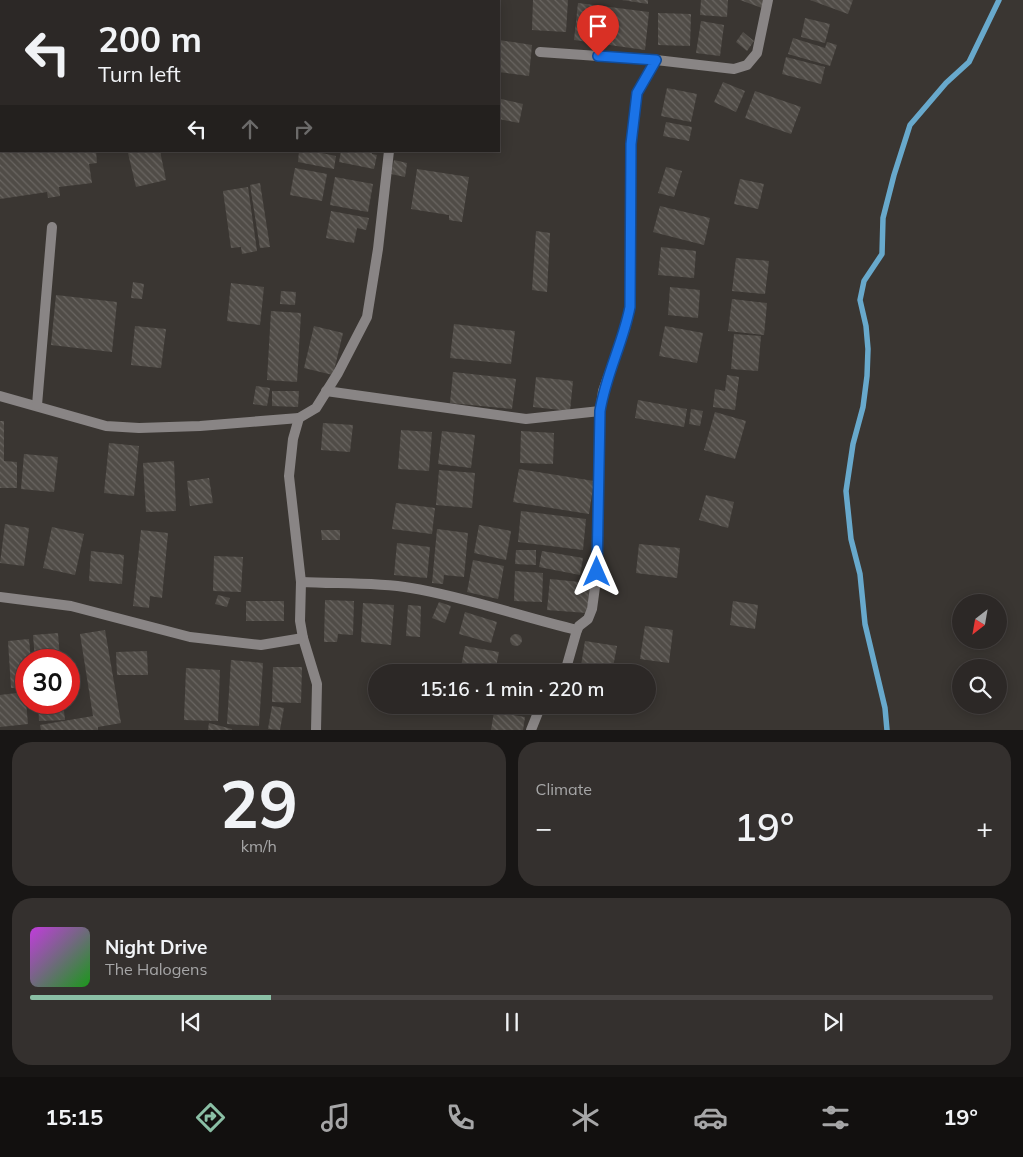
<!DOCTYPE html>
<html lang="en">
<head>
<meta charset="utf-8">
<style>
	:root { --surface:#2c2826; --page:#34302e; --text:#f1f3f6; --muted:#a6a6a7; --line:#484443; --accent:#8abfa5 }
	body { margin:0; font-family:Mulish,sans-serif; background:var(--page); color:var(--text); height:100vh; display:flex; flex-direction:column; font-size:19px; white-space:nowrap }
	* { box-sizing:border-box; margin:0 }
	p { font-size:16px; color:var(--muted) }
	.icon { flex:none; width:28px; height:28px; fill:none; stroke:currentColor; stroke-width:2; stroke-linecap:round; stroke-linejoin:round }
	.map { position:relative; height:730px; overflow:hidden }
	.drawer { display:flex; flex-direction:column; gap:12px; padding:12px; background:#181615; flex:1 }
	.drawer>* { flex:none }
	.guide { position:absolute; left:0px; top:0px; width:500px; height:152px; box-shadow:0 2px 12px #0003,0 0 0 1px var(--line); background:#2c2826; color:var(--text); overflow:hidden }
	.needle { width:32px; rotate:211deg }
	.buttons { position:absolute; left:952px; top:594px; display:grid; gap:10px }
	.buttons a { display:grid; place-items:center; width:55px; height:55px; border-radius:50%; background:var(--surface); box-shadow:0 2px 12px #0003,0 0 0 1px var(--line); font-size:25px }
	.speed { position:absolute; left:15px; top:649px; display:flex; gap:10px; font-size:25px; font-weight:700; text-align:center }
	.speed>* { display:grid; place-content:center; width:65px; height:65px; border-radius:50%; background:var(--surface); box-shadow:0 2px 12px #0003,0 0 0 1px var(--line); line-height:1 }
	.speed .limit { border:8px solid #d22; background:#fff; color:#111 }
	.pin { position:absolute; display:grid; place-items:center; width:42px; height:42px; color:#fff; margin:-51px -21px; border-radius:50% 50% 50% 0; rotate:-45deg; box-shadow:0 0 5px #0007 }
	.pin .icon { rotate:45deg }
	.me { position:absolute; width:55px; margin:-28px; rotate:0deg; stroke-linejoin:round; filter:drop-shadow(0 0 4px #0008) }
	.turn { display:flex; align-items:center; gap:18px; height:105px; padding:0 15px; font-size:22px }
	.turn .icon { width:65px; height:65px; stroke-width:2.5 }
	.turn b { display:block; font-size:35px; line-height:42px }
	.lanes { display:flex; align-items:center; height:48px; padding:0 15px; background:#0003; justify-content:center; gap:25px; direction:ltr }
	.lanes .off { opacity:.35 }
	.big { font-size:38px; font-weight:600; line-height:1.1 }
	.drawer .tile { flex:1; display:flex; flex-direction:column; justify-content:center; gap:8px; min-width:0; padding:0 18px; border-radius:20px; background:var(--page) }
	.drawer .dial { align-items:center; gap:0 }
	.dial b { font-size:65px; line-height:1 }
	.song { display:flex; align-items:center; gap:15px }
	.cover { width:60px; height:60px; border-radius:8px; background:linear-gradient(135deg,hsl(290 70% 55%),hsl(120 70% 35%)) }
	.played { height:5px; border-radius:2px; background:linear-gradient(90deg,var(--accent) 25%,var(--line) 25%) }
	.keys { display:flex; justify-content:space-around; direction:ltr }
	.heat { display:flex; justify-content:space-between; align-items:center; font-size:28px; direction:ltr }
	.drawer .tiles { flex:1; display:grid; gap:12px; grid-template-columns:1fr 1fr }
	.tile:last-child { grid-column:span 2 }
	.trip { position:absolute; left:368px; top:664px; width:288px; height:50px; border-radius:25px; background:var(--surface); box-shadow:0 2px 12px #0003,0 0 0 1px var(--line); font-weight:600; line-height:50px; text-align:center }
	.tab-bar { display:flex; height:80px; justify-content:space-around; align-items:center; background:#12100f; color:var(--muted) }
	.tab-bar .icon { width:35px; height:35px }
	.tab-bar .active { color:var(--accent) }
	.tab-bar b { font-size:22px; color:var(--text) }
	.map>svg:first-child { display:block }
</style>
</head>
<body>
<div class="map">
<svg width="1023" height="730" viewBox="0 0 1023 730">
	<defs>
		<pattern id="building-back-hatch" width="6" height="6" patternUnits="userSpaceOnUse" patternTransform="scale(1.25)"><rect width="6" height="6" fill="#504c47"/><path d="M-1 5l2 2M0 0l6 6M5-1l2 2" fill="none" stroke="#6a6662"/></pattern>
	</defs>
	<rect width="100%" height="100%" fill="#3a3632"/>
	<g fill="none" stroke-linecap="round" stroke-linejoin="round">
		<path stroke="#68a9cc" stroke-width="5.5" d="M887,730L885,708L865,624L860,574L851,539L846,491L853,444L863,407L867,376L868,349L866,326L860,300L864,281L882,254L883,218L894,175L910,125L946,83L969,62L999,0"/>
	</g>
	<g fill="url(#building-back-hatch)">
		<path d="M533,0H568L566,32L532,30Z"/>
		<path d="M622,0H648V4Z"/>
		<path d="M701,0H728L727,17L700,15Z"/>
		<path d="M740,0H765L762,8Z"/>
		<path d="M810,0H853L848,14Z"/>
		<path d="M578,3L649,12L645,50L574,40Z"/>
		<path d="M658,13L691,14L690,46L658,45Z"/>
		<path d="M805,18L830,24L825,43L801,37Z"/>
		<path d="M701,21L724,25L720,56L696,53Z"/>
		<path d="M743,32L754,41L747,51L736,42Z"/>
		<path d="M793,38L825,48L827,42L837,45L830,66L788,54Z"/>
		<path d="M499,40L532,45L529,76L499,72Z"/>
		<path d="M786,57L825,67L821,84L782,74Z"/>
		<path d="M723,82L745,91L736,112L714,102Z"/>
		<path d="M667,88L697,94L691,122L661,116Z"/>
		<path d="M755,91L801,107L791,134L745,118Z"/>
		<path d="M501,99L523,104L519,123L499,119Z"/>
		<path d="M666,122L692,127L689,141L663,136Z"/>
		<path d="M0,151H96L97,163L89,164L92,183L59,187L60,196L48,198L47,192L0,199Z"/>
		<path d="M135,151H160L166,180L136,187L128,153Z"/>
		<path d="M299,151H312L336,156L334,169L298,162Z"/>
		<path d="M341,151H372V154L377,155L374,169L339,162Z"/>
		<path d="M394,160L407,163L405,177L391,174Z"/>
		<path d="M666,167L682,171L674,197L658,193Z"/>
		<path d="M295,168L327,174L322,201L290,195Z"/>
		<path d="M417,169L469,177L462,222L449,220V215L411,209Z"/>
		<path d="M335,177L373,184L368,212L330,205Z"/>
		<path d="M740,179L764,184L758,209L734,204Z"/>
		<path d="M260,183L270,247L260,248L250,185Z"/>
		<path d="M248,187L257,251L242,254L241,247L231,248L223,191Z"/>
		<path d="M660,206L710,218L704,245L653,232Z"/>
		<path d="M331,211L369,218L366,230L357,228L354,243L326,238Z"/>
		<path d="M536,231L550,233L547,292L532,290Z"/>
		<path d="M661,247L696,251L694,278L658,275Z"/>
		<path d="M736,258L769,261L765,294L732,291Z"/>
		<path d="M133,282L144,284L142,299L131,298Z"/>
		<path d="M231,283L264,287L260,325L227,321Z"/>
		<path d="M670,287L700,290L698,318L668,315Z"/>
		<path d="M281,291L296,292L295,305L280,304Z"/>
		<path d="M56,295L117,302L112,352L51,345Z"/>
		<path d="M732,299L767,303L764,335L728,331Z"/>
		<path d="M271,311L301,313L297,382L267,380Z"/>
		<path d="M454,324L515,331L511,364L450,358Z"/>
		<path d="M135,326L166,329L161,368L131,365Z"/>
		<path d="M314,326L343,333L333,375L304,368Z"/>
		<path d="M665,326L703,333L697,363L659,356Z"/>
		<path d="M734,334L761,336L758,371L731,369Z"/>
		<path d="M453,372L516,379L512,409L450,403Z"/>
		<path d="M727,375L739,377L735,410L713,407L715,389L725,391Z"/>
		<path d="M536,377L573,381L570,411L533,407Z"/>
		<path d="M256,386L270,388L267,406L253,404Z"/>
		<path d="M272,391H299L298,407L272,406Z"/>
		<path d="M638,400L687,409L684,427L635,418Z"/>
		<path d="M691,409L703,411L700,426L689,424Z"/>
		<path d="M715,412L746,421L735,459L704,450Z"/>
		<path d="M0,421H4V461L17,462V488H0Z"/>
		<path d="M323,423L353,425L350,452L321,450Z"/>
		<path d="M401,430L432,432L429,471L398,469Z"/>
		<path d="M442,431L475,435L471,468L438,464Z"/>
		<path d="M521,431L554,433L553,464L520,463Z"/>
		<path d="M109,443L139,446L134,496L104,493Z"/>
		<path d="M24,454L58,457L54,492L21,489Z"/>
		<path d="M174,461L176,511L146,512L143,463Z"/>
		<path d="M519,469L594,481L589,514L513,502Z"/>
		<path d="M439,470L475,473L472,508L436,505Z"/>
		<path d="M209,478L213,503L190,506L187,481Z"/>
		<path d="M706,495L734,502L728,528L699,520Z"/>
		<path d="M396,503L435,508L432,534L392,529Z"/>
		<path d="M521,511L586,519L583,550L518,542Z"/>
		<path d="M5,524L29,528L24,566L0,563Z"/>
		<path d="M479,525L511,531L506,560L474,553Z"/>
		<path d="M52,527L84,534L75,575L43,568Z"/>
		<path d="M437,529L468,533L464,577L444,575L443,584L432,583Z"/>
		<path d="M141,530L168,533L162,598L150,596L149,608L133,606Z"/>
		<path d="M321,530H340V540H322Z"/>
		<path d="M397,543L430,547L427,578L394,575Z"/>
		<path d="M639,544L680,548L677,578L636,573Z"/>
		<path d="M516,550H536V565L515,564Z"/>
		<path d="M91,551L124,555L122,584L89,581Z"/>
		<path d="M542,551L583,558L580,575L539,567Z"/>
		<path d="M214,556L243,557L241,592L213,591Z"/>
		<path d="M473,560L504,566L498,599L467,592Z"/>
		<path d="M515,571L543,573L542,602L514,601Z"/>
		<path d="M550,579L590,583L587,613L547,610Z"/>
		<path d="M218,595L230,598L227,607L215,604Z"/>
		<path d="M325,600L354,601L353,635L338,634L337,642H324Z"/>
		<rect x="246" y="601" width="38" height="20"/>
		<path d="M733,601L758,605L755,629L730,625Z"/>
		<path d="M439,602L451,606L445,623L432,618Z"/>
		<path d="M363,603L394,605L391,645L361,642Z"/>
		<path d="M408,605L421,606L420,637L406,636Z"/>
		<path d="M465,612L497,622L491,643L459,634Z"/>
		<path d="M645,626L673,630L669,663L640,659Z"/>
		<path d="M105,630L121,723L98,727V730H41L40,725L93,716L80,634Z"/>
		<path d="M58,633L60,660H35L33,635Z"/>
		<circle cx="516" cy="640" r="6"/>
		<path d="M29,639L31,660H26V687L11,688L8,641Z"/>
		<path d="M585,641L617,646L612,672H580Z"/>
		<path d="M465,646L499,652L495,672H460Z"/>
		<path d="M147,651L148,675H117L116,652Z"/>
		<path d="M231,660L263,663L259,726L227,724Z"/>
		<path d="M273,667H302L301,703L272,702Z"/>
		<path d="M186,668L220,670L218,721L184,720Z"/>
		<path d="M25,692L28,724L0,727V695Z"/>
		<path d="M38,702H63L65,720L39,721Z"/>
		<path d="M417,705H447L445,713L416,708Z"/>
		<path d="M272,706L284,708L280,730L268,729Z"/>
		<path d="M494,712L525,717L523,730H491Z"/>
		<path d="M209,723L232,729V730H208Z"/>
	</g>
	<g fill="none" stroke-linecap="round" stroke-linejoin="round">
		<g stroke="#898585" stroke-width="10">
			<path d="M245,0V1"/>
			<path d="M31,1V0"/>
			<path d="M0,43H1"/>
			<path d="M540,52L656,60"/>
			<path d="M326,391L526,419L600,411"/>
			<path d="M0,396L106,426L139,428L200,426L299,418"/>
			<path d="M37,405L52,227"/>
			<path d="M301,582L289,476L293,439L299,418L316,408L338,373L367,317L378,249L389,151"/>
			<path d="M0,597L71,606L190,637L261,645L303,638L317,684L316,730"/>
			<path d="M303,638L300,621L301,582C337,584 375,582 411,588C466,597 522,617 577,630L579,626L588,619L592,609L597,572L600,411L603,391L625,329L630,307L631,292V144L637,93L656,60L734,69L747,65L757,53L768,0"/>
			<path d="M565,672L577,630"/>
			<path d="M531,730L541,705"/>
		</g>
	</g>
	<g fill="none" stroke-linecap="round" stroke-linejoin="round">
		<g stroke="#114b97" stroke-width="12">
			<path id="route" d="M597,572L600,411C606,374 623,343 630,307L631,144L637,93L656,60L598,56"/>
		</g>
		<use href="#route" stroke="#1a73e8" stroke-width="9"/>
	</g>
</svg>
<div class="buttons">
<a><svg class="needle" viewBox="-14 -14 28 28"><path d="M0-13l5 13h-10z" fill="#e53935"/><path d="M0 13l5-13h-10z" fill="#a6a6a7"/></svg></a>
<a><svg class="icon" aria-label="search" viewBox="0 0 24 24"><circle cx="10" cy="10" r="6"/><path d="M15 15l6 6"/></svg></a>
</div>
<div class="speed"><div class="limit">30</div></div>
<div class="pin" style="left:598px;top:56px;background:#d93025"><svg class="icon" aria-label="arrive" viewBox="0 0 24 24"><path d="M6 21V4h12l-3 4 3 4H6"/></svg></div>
<svg class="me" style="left:597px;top:572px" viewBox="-20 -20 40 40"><path d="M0-17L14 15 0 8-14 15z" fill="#1a73e8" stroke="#fff" stroke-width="4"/></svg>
<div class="trip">15:16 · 1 min · 220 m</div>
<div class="guide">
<div class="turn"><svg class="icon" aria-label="left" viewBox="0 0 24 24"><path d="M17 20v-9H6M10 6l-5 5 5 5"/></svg><div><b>200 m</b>Turn left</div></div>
<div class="lanes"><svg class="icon" aria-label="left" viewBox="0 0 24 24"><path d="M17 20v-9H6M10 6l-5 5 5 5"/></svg><svg class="icon off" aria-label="ahead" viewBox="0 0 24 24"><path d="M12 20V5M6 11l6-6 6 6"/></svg><svg class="icon off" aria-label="right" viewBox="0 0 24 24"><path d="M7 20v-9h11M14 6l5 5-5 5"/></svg></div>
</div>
</div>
<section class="drawer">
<div class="tiles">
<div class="tile dial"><b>29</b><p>km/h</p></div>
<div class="tile"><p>Climate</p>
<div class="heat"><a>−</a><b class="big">19°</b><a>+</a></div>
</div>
<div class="tile">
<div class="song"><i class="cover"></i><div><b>Night Drive</b><p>The Halogens</p></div></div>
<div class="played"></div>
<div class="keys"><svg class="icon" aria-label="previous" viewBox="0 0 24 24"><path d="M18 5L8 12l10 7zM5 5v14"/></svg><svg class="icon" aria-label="pause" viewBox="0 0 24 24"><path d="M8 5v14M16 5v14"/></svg><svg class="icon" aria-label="next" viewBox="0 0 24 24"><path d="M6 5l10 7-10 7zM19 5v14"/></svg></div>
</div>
</div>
</section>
<nav class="tab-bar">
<b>15:15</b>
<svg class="icon active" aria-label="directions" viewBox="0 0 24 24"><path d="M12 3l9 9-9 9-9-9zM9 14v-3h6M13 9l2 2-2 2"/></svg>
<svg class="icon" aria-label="music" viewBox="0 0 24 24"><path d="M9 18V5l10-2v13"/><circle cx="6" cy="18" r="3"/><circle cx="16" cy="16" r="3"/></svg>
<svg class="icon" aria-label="phone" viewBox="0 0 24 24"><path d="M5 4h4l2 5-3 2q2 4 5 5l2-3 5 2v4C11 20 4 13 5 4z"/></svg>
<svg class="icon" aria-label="climate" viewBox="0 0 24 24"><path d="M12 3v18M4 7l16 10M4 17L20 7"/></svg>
<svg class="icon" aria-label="car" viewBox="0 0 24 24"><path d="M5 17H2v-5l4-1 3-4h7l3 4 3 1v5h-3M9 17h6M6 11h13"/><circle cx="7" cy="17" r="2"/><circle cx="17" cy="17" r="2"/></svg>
<svg class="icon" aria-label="filters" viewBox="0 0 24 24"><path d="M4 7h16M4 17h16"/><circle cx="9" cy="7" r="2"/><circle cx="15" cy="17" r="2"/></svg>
<b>19°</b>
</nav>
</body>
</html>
